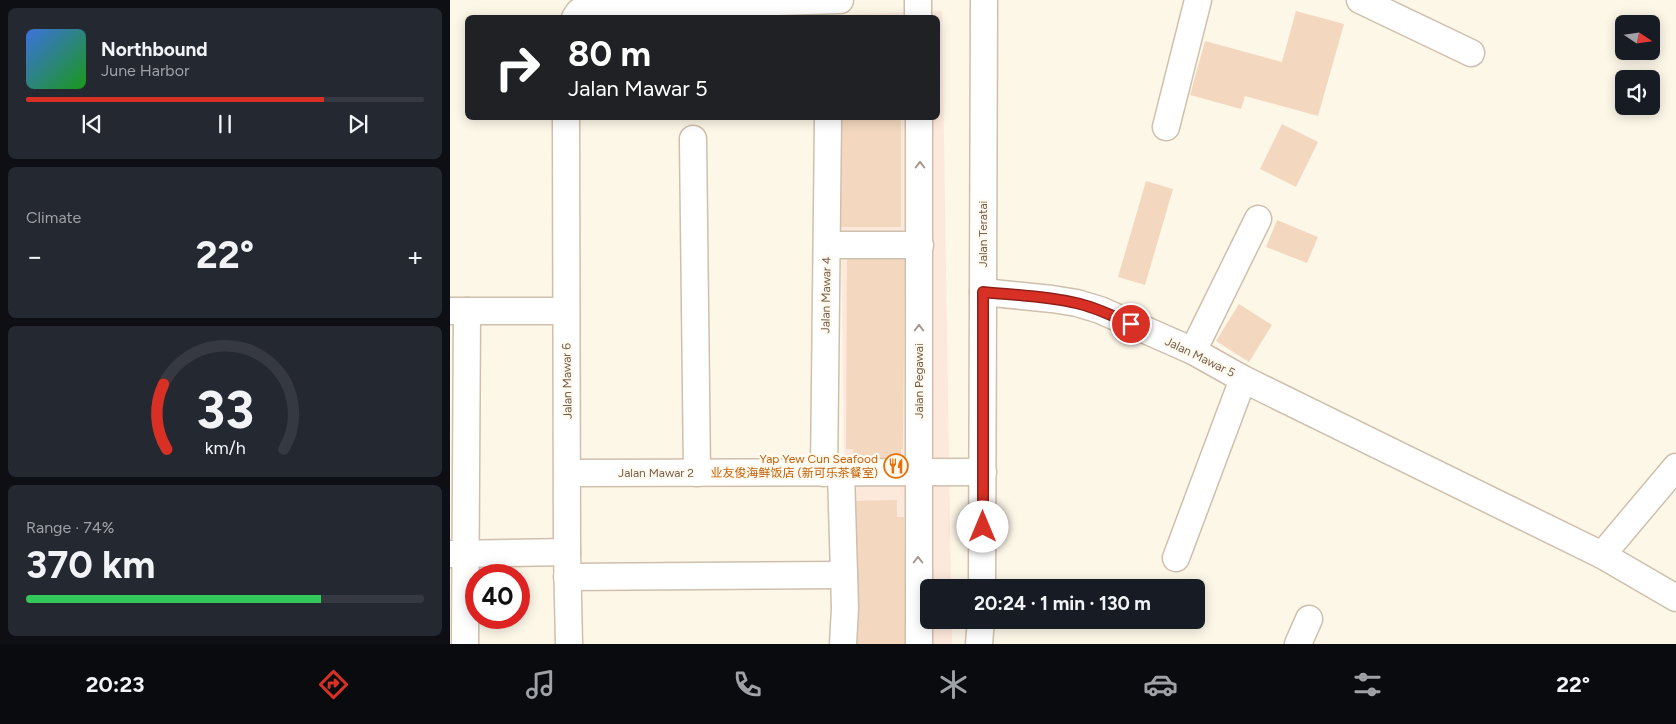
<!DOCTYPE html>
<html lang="en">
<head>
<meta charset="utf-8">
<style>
	:root { --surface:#171b24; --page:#242831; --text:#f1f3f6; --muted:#9ea1a6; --line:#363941; --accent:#d93025 }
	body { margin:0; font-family:Figtree,"Noto Sans SC",sans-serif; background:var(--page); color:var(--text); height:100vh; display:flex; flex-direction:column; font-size:19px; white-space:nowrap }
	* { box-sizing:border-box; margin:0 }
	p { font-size:16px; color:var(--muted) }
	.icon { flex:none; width:28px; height:28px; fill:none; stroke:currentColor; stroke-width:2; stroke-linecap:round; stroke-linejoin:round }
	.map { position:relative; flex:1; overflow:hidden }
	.sheet { display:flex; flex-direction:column; gap:8px; padding:8px; background:#0d0f14; width:450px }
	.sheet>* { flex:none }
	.guide { position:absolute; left:15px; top:15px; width:475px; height:105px; border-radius:8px; box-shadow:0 2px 12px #0003; background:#202124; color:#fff; overflow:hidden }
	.needle { width:32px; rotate:103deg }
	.buttons { position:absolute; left:1165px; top:15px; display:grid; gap:10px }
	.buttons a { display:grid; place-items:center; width:45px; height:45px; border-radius:8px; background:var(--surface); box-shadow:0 2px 12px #0003; font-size:25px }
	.speed { position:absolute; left:15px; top:564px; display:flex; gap:10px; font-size:25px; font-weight:700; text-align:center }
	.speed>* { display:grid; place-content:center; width:65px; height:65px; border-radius:50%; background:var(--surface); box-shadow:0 2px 12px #0003; line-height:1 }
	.speed .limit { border:8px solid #d22; background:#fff; color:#111 }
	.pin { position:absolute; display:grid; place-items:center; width:42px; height:42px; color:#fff; margin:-21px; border:2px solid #fff; border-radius:50%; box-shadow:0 1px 5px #0007 }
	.me { position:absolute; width:55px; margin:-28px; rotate:0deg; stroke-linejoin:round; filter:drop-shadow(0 0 4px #0008) }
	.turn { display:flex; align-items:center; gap:18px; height:105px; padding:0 20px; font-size:22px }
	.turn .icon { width:65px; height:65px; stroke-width:2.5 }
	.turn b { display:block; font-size:35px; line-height:42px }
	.big { font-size:38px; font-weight:700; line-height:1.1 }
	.sheet .card { flex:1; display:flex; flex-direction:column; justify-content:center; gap:8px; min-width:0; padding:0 18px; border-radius:8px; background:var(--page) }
	.sheet .dial { align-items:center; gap:0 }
	.dial svg { height:130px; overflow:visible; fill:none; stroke:var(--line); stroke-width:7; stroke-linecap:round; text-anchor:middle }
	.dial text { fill:var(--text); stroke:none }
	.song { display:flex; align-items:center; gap:15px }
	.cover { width:60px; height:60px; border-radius:8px; background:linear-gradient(135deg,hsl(220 70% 55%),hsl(120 70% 35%)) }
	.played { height:5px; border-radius:2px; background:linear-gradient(90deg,var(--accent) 75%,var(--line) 75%) }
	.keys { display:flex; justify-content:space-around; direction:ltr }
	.heat { display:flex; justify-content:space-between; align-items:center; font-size:28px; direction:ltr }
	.charge { height:8px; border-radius:4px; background:linear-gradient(90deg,#34c759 74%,var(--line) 0) }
	.trip { position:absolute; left:470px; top:579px; width:285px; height:50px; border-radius:8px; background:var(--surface); box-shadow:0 2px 12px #0003; font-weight:700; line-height:50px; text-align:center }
	.menu { display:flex; height:80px; justify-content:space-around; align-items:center; background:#090b0e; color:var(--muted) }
	.menu .icon { width:35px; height:35px }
	.menu .on { color:var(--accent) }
	.menu b { font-size:22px; color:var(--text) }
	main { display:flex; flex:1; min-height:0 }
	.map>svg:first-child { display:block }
</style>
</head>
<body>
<main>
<section class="sheet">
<div class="card">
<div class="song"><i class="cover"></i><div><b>Northbound</b><p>June Harbor</p></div></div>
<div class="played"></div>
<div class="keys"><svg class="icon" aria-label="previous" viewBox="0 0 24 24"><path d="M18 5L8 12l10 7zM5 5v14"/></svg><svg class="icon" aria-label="pause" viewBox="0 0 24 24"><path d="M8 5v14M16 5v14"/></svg><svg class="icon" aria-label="next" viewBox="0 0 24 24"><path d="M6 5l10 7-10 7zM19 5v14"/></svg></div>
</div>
<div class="card"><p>Climate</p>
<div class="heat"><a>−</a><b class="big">22°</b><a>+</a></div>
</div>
<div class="card dial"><svg viewBox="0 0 100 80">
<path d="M14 69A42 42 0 1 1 86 69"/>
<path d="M14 69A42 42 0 0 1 12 29" stroke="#d93025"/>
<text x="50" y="56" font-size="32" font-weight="700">33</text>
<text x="50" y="72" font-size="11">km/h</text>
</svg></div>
<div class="card"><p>Range · 74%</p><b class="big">370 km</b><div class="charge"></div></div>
</section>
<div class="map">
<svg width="1226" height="644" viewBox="0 0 1226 644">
	<rect width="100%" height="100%" fill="#fdf7e8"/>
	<path fill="#fde9dc" d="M492,11L501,587L479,588V620H502V644H394L397,634L389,118H488V18H388V15Z"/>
	<g fill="#f3d8bf">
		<path d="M846,11L894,24L868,116L795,96L791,109L740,95L755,41L832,62Z"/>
		<path d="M392,118H451V227H391Z"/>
		<path d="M832,124L868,142L846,187L810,169Z"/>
		<path d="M696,181L723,189L695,285L668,277Z"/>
		<path d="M827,220L868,237L857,263L816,247Z"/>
		<path d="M397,250L455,251L453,449H451V465L402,466L403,449H396Z"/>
		<path d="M789,304L822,325L799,362L766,341Z"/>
		<path d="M447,500V517H454L456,644H401L404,501Z"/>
	</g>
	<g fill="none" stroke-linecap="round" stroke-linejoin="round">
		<g stroke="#cfbfad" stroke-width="29">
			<g id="minor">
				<path d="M468,0V18"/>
				<path d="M910,0L1021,53"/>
				<path d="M125,18L129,12L138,8L390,0"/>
				<path d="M116,118L117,552L119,644"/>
				<path d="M716,127L748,0"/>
				<path d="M243,139L247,473"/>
				<path d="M377,245H470"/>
				<path d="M533,292L602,299L627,303L650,310L743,351L793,379L1152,555L1226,598"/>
				<path d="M1,311H116"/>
				<path d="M743,351L808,219"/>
				<path d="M118,473L533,472"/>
				<path d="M374,473L378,118"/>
				<path d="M391,473L395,608L393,644"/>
				<path d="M0,554L117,552"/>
				<path d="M1152,555L1226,467"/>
				<path d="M726,558L793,379"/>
				<path d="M117,577L394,575"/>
				<path d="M532,588L534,0"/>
				<path d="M15,644L17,311"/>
				<path d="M469,644V118"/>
				<path d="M529,644L531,620"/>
				<path d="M848,644L859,619"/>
			</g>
		</g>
		<use href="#minor" stroke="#fff" stroke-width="26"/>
	</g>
	<defs><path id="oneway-chevron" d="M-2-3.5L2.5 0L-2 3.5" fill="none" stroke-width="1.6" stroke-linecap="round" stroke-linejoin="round" transform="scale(1.25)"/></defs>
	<g stroke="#a7978a">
		<use href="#oneway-chevron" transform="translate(470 165) rotate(-90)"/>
		<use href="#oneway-chevron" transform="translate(469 328) rotate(-90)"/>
		<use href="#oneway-chevron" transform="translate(468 560) rotate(-90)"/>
	</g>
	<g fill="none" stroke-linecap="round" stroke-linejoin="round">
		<g stroke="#8d1f18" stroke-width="12">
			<path id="route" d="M533,527V292C564,295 596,296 626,303C645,307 663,316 681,324"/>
		</g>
		<use href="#route" stroke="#d93025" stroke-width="9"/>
	</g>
	<defs>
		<g id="restaurant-ring" transform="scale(1.25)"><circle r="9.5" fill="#fffaef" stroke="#e8710a" stroke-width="1.5"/><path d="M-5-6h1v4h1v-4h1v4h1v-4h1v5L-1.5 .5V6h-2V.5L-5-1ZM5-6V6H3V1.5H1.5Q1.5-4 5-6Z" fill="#e8710a"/></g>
	</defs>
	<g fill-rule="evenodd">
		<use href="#restaurant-ring" x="446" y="466"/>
	</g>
	<g text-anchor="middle" stroke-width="4.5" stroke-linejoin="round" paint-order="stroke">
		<g font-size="12" fill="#785f4b" stroke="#fffaef">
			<text transform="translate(533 234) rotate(-90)" y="4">Jalan Teratai</text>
			<text transform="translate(376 295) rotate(-89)" y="4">Jalan Mawar 4</text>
			<text transform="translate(750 357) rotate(26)" y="4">Jalan Mawar 5</text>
			<text transform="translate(117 381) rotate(-91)" y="4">Jalan Mawar 6</text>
			<text transform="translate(469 381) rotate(-90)" y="4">Jalan Pegawai</text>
			<text x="206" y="477">Jalan Mawar 2</text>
		</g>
		<g font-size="12" fill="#c56008" stroke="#fffaef" text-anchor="end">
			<text x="428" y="463">Yap Yew Cun Seafood<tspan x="428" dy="14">业友俊海鲜饭店 (新可乐茶餐室)</tspan></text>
		</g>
	</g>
</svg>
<div class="buttons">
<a><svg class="needle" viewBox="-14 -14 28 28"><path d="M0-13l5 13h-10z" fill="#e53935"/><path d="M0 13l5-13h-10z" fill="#9ea1a6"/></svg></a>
<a><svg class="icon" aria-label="sound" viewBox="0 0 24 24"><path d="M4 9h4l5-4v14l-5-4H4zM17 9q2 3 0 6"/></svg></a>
</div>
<div class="speed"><div class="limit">40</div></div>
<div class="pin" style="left:681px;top:324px;background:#d93025"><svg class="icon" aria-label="arrive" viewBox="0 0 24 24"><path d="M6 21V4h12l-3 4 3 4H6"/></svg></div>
<svg class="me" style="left:533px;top:527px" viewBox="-20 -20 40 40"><circle r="19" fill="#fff"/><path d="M0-13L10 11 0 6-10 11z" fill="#d93025"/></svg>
<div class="trip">20:24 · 1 min · 130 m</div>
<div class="guide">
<div class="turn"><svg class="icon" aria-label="right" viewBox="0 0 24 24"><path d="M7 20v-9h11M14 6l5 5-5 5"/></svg><div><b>80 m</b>Jalan Mawar 5</div></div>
</div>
</div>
</main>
<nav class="menu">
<b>20:23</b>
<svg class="icon on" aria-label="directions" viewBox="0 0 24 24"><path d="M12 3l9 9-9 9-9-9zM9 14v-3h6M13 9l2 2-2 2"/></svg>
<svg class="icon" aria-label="music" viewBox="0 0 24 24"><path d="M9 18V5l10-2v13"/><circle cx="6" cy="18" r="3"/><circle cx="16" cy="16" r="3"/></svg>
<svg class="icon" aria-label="phone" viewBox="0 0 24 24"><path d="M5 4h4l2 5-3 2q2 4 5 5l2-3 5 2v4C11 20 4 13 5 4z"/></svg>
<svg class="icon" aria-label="climate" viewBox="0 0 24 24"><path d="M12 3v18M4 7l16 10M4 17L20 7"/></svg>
<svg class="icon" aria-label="car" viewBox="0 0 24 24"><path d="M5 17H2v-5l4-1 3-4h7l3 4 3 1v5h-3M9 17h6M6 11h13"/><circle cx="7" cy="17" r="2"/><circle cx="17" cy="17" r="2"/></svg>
<svg class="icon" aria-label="filters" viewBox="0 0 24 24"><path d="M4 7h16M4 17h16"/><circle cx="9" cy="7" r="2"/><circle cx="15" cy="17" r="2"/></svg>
<b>22°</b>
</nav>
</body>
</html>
